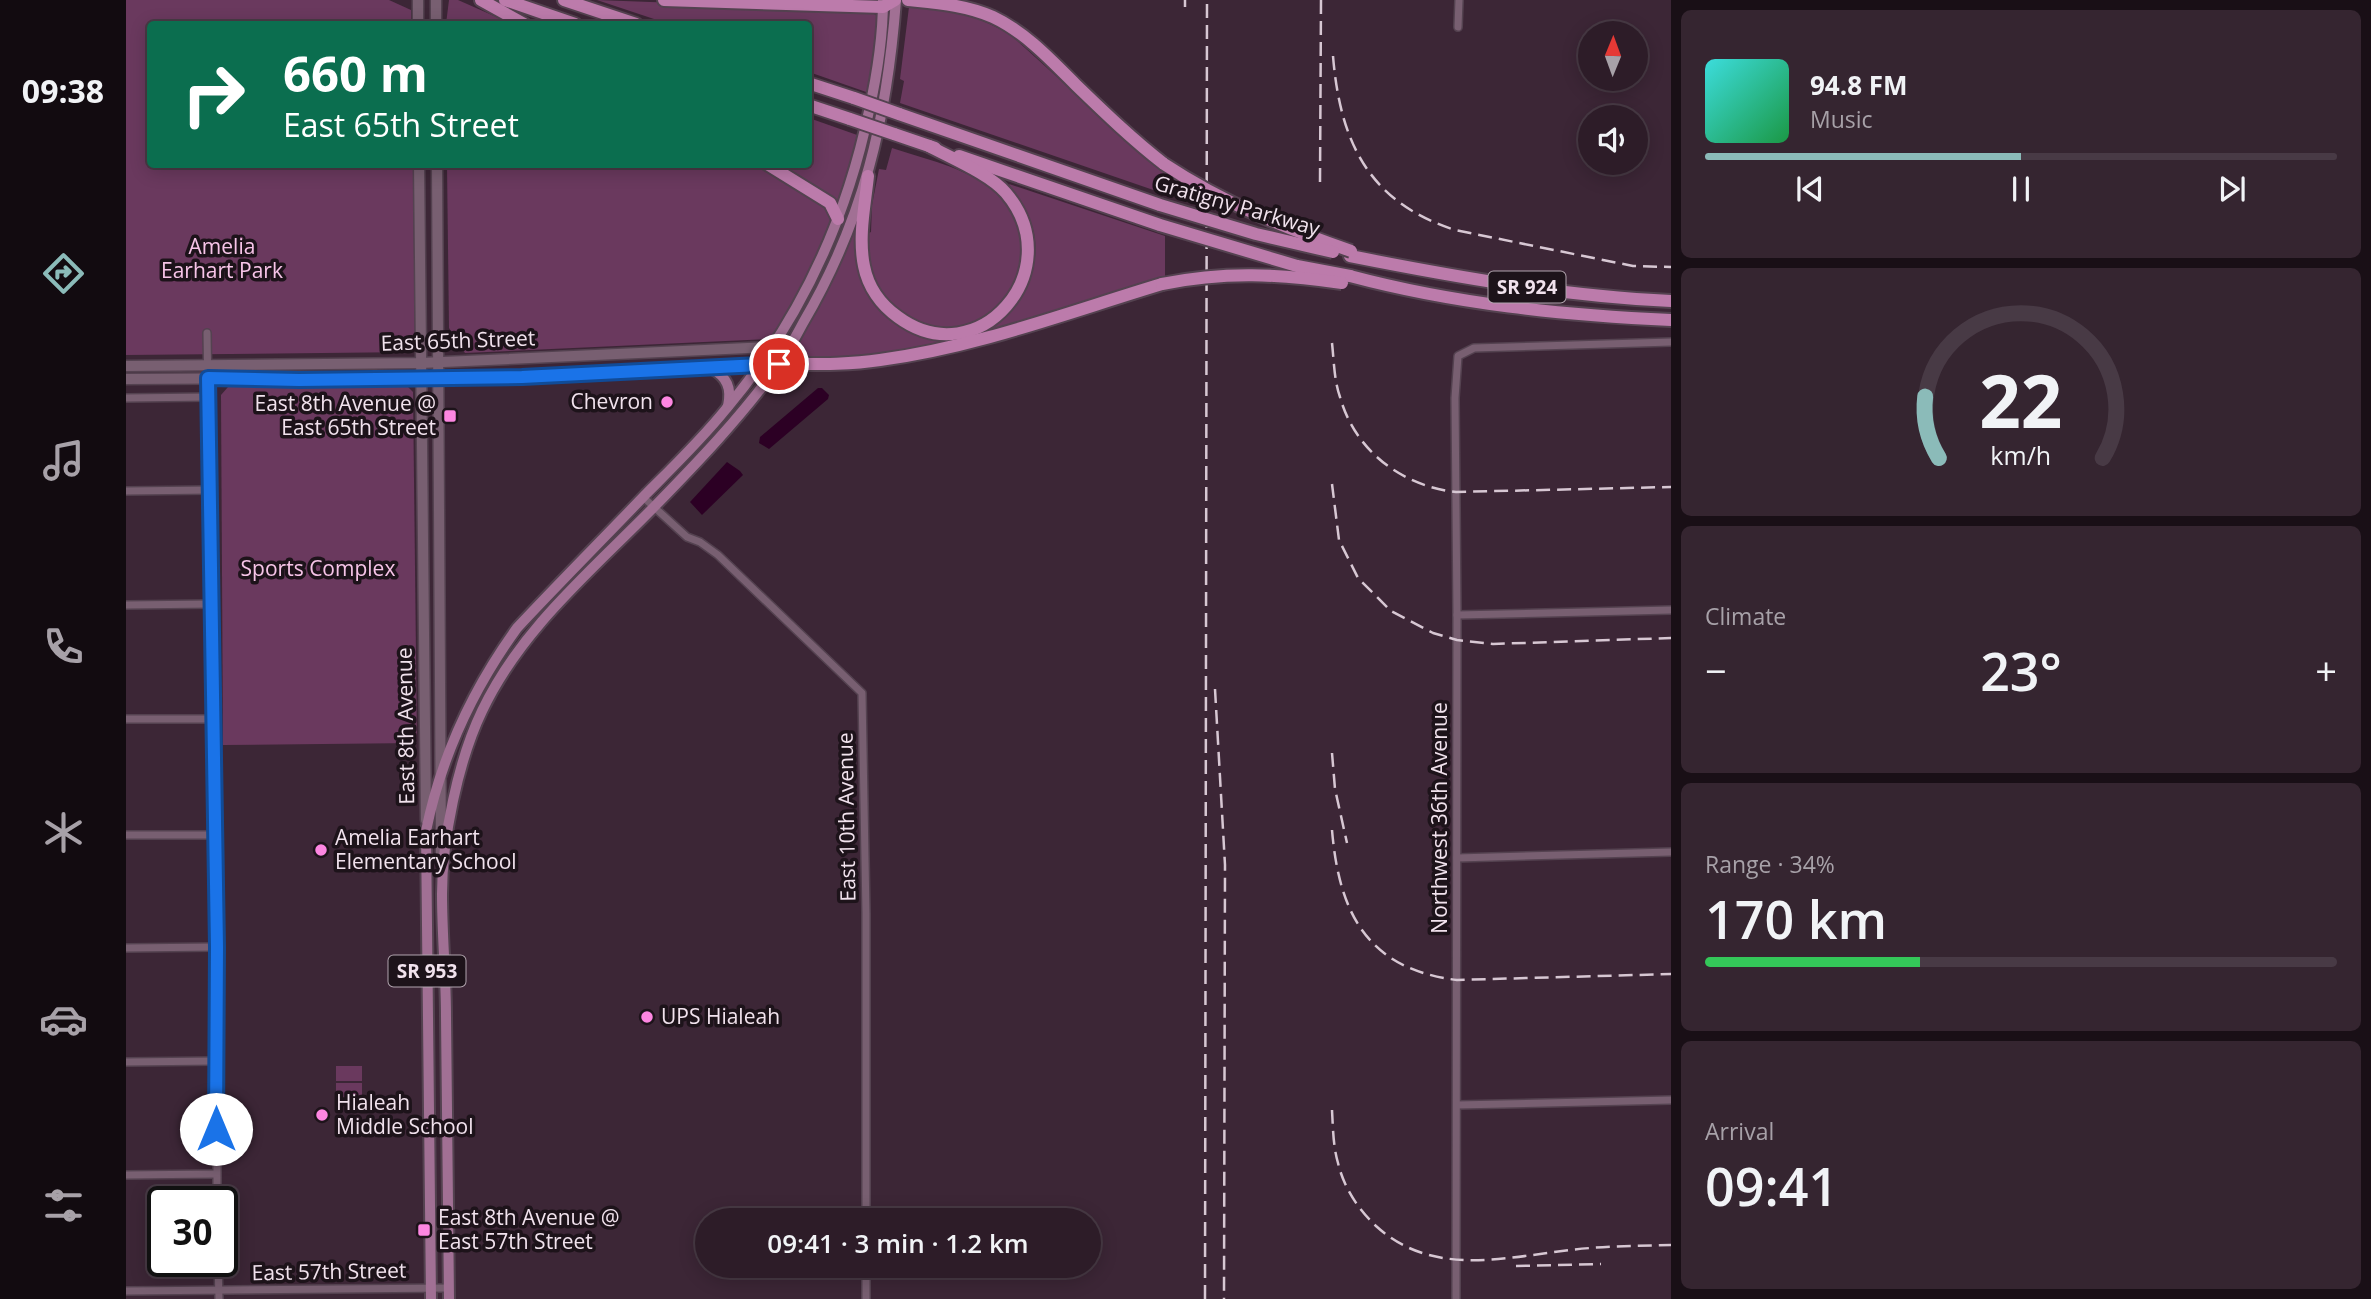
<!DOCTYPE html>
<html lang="en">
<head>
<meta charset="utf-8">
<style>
	:root { --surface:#2d1c28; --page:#352530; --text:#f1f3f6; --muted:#a7a1a8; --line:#483a45; --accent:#8bbbb9 }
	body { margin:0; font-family:"Open Sans",sans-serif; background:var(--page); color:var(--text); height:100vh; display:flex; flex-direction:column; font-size:26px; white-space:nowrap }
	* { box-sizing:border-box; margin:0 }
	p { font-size:23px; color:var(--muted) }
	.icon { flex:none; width:38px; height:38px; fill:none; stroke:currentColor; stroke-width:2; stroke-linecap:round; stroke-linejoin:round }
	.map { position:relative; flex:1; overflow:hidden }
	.details { display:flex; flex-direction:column; gap:10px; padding:10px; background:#190f16; width:700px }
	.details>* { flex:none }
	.top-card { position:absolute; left:21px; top:21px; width:665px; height:147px; border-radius:7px; box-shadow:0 4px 18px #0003,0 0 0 2px var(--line); background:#0b6e4f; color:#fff; overflow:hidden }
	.needle { width:46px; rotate:1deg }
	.controls { position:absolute; left:1452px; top:21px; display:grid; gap:14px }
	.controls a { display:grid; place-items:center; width:70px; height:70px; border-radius:50%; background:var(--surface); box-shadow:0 4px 18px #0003,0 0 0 2px var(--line); font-size:35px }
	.speed { position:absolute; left:21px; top:1186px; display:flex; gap:14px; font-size:35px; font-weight:700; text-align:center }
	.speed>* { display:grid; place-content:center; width:91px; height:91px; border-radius:50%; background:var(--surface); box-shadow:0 4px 18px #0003,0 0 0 2px var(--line); line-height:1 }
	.speed .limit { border:4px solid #111; border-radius:10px; background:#fff; color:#111 }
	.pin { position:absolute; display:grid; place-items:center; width:60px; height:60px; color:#fff; margin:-30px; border:4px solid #fff; border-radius:50%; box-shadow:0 2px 7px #0007 }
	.me { position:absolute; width:77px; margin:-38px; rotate:0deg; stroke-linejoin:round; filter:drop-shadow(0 0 5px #0008) }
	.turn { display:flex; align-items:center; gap:24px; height:147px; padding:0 21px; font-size:32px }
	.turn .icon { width:91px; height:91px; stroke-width:2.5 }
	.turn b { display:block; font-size:49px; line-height:60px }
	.big { font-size:52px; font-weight:600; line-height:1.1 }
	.details .card { flex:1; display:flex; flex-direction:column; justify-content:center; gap:10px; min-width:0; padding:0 24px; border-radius:10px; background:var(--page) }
	.details .dial { align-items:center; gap:0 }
	.dial svg { height:182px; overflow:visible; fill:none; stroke:var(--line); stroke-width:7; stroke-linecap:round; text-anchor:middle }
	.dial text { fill:var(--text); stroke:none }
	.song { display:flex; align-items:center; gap:21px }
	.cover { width:84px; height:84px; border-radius:10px; background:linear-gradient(135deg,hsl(180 70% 55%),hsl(140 70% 35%)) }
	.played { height:7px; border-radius:4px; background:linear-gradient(90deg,var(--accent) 50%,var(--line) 50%) }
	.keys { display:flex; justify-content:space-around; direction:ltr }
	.heat { display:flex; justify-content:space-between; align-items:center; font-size:38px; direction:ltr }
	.charge { height:10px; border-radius:5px; background:linear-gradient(90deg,#34c759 34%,var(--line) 0) }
	.trip { position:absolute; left:569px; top:1208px; width:406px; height:70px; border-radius:35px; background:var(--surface); box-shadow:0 4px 18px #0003,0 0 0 2px var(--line); font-weight:600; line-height:70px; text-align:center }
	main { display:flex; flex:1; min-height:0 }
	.menu { display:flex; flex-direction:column; width:126px; justify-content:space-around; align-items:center; background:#120b10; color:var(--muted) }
	.menu .icon { width:49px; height:49px }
	.menu .current { color:var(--accent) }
	.menu b { font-size:32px; color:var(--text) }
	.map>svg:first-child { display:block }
</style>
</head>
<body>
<main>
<nav class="menu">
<b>09:38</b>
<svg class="icon current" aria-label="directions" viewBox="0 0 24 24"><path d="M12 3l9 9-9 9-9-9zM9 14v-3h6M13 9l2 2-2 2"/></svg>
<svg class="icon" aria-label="music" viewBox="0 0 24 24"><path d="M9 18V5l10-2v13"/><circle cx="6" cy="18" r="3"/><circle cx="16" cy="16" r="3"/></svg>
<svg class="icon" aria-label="phone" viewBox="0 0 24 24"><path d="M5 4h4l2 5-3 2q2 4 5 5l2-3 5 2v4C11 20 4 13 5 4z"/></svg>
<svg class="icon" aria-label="climate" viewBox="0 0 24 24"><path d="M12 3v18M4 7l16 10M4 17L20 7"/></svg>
<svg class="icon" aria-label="car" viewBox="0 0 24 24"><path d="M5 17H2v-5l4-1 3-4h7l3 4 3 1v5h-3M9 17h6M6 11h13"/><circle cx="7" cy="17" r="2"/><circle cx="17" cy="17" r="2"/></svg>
<svg class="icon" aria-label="filters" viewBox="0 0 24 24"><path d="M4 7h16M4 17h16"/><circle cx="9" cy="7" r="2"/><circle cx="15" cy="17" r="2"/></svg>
</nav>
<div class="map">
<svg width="1545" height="1299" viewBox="0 0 1545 1299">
	<rect width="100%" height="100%" fill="#3c2636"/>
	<g fill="#6a395e">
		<path d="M0,0H263L285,10V24H24V164L287,165L289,352L0,355Z"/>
		<path d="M323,0H332L386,24H320Z"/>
		<path d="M471,0L742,10L751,16L743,93L683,72L682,24H543Z"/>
		<path d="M783,7C821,9 853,15 886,36L996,136L1042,169L1039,194L774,103L778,81L774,79Z"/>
		<path d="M683,118L734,136L713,204L650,165L682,164Z"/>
		<path d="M766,148C799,159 837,167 865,188C879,198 890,216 894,232C909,296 844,348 785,319C773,313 760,303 753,291C742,274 741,255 739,235L745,232L746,205L753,169L760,170Z"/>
		<path d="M321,165H634L691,197L702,206L706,220L670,301L647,337L644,339L339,353L323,328Z"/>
		<path d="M883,184L1039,236V278L860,332C897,305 922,263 903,217C898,205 888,194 883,184Z"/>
		<path d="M731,220L732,248L770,322L791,334L819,339L820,342C792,348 687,371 668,351L706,279Z"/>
		<path d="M281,386L287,392L291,743L97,745L95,395L102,387Z"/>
		<rect x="210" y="1066" width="26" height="15"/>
		<path d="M210,1083H236V1098L210,1097Z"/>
	</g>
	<g fill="#2c0024">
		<path d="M692,388H696L703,395L702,399L643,449L633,443L634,437L640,432Z"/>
		<path d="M601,462L614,471L617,475L576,515L564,502Z"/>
	</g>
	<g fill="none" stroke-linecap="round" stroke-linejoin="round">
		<g stroke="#544250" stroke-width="10">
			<g id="minor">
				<path d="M1332,27L1333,0"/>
				<path d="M81,333L91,947V1202"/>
				<path d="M0,398L83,397"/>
				<path d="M0,491L84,490"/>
				<path d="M517,497L561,537L574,542L592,555L736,693L740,913V1220"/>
				<path d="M0,605L86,604"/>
				<path d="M1331,615L1545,610"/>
				<path d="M0,719H86"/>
				<path d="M0,835H89"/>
				<path d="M1331,858L1545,852"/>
				<path d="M0,948L91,947"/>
				<path d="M0,1062L90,1061"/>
				<path d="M1331,1105L1545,1100"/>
				<path d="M0,1175L90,1174"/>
				<path d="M92,1262L93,1299"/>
				<path d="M740,1265V1299"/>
				<path d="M0,1291L323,1288"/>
				<path d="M1330,1299L1331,615L1329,398L1332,356L1348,348L1545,342"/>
			</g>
		</g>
		<g stroke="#544250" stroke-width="13">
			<g id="secondary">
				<path d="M292,0V24"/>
				<path d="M310,0V24"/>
				<path d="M293,164L300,820"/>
				<path d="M311,164L315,855"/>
				<path d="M0,366L295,363L664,346"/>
				<path d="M0,379L396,377L633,365"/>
			</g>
		</g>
		<g stroke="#544250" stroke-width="14">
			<g id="primary">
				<path d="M585,368C601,377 606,388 602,406"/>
				<path d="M305,1299L300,831C315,757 347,689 391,628C433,583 477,539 520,494C547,467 576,439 600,409C673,322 720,221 743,111C751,75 757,37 757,0"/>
				<path d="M323,1299C322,1205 321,1111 320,1017C320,976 316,935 316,894C316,839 332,761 356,711C395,629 464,572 527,508C571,463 615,417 651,367C661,353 669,338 677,323C738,219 761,119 770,0"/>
			</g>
		</g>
		<g stroke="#544250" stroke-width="16">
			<g id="motorway">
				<path d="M355,0L398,24"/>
				<path d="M379,0L449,24"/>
				<path d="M438,0L510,24"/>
				<path d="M538,0L757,7L769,0"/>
				<path d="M782,0C811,3 840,5 867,17C899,32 925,60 950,85C979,113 1007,140 1038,164"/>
				<path d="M682,83L728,98"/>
				<path d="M682,105L724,119"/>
				<path d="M773,114L1034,205"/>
				<path d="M768,134L809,148"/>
				<path d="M833,156L1034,225"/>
				<path d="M641,164L704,203L712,219"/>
				<path d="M742,176C739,205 732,237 738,266C742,287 755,305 772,317C852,376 945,270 880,193C864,174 825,158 803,146"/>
				<path d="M1224,256C1330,277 1437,296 1545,301"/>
				<path d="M1224,276C1329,304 1436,315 1545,320"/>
				<path d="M653,364C686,364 721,365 754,360C851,347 943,312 1036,284"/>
			</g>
		</g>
		<use href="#minor" stroke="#785f71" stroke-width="7"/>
		<use href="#secondary" stroke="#785f71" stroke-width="10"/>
		<use href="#primary" stroke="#a17094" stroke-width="10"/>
		<use href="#motorway" stroke="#bc7bab" stroke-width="12"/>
		<g stroke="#d7c7d3" stroke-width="2.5" stroke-dasharray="14 7" stroke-linecap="butt">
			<path d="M1059,7V0"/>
			<path d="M1207,56C1214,141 1242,202 1329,230L1507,266L1545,267"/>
			<path d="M1194,182L1195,0"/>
			<path d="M1206,343C1208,361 1208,380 1214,397C1229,451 1276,486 1330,492L1545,487"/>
			<path d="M1206,484L1213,540L1232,578L1265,611L1307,633L1331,640L1367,644L1545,638"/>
			<path d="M1089,689L1099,865L1098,1299"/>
			<path d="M1206,753L1209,789L1221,843"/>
			<path d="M1206,830C1213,913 1241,969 1331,980L1545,974"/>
			<path d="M1206,1110C1207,1127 1207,1146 1212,1163C1218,1188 1232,1209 1250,1226C1306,1277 1376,1258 1444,1250C1477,1246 1511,1246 1545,1245"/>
			<path d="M1390,1266L1475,1264"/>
			<path d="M1079,1299L1081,0"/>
		</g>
		<g stroke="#544250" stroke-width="16" stroke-linecap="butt">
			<g id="motorway-bridge">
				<path d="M728,98L773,114"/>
				<path d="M724,119L768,134"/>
				<path d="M1038,164C1097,203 1159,228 1225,251"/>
				<path d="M1034,205L1130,234L1207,252"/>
				<path d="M1034,225L1171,266L1224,276"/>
				<path d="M1036,284C1100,271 1152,274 1216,283"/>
			</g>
		</g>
		<use href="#motorway-bridge" stroke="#bc7bab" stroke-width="12"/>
	</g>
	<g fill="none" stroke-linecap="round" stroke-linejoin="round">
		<g stroke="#114b97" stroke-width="18">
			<path id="route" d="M90,1129L91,947L82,378L173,380L396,377L653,364"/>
		</g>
		<use href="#route" stroke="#1a73e8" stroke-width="12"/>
	</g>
	<g fill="#fd86e1" stroke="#1d131a" stroke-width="2.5">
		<circle cx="541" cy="402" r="7"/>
		<rect x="317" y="409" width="14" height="14" rx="3.5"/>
		<circle cx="195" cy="850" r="7"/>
		<circle cx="521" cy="1017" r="7"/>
		<circle cx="196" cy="1115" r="7"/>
		<rect x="291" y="1223" width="14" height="14" rx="3.5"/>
	</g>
	<g text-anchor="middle" stroke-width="7" stroke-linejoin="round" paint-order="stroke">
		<g fill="#1d131a" stroke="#b1a4ae" stroke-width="2">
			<rect x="1362.5" y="271.5" width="77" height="31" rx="5"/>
			<rect x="262.5" y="955.5" width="77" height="31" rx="5"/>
		</g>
		<g font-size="19" font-weight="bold" fill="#f1e2ed">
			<text x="1401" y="294">SR 924</text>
			<text x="301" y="978">SR 953</text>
		</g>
		<g font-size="21" fill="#f1e2ed" stroke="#1d131a">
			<text transform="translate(1111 206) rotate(16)" y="7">Gratigny Parkway</text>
			<text transform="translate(332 341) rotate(-2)" y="7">East 65th Street</text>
			<text transform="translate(280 726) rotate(-91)" y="7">East 8th Avenue</text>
			<text transform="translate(721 817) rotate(-91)" y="7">East 10th Avenue</text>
			<text transform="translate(1314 818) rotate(-90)" y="7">Northwest 36th Avenue</text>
			<text transform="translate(203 1272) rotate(-1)" y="7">East 57th Street</text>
		</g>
		<g font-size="21" fill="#f7c4e8" stroke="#1d131a">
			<text x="96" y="254">Amelia<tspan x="96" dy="24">Earhart Park</tspan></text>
			<text x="192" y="576">Sports Complex</text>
		</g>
		<g font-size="21" fill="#f1e2ed" stroke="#1d131a" text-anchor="start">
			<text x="527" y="409" text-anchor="end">Chevron</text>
			<text x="310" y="411" text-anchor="end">East 8th Avenue @<tspan x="310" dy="24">East 65th Street</tspan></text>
			<text x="209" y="845">Amelia Earhart<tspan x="209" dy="24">Elementary School</tspan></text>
			<text x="535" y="1024">UPS Hialeah</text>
			<text x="210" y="1110">Hialeah<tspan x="210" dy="24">Middle School</tspan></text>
			<text x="312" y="1225">East 8th Avenue @<tspan x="312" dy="24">East 57th Street</tspan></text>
		</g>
	</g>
</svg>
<div class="controls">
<a><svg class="needle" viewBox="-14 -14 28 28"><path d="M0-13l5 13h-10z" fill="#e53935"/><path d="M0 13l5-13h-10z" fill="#a7a1a8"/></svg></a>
<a><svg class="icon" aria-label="sound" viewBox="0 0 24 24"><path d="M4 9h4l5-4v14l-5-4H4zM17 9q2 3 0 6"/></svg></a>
</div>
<div class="speed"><div class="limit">30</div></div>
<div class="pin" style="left:653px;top:364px;background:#d93025"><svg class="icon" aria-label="arrive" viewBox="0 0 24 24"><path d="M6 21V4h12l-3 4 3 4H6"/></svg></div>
<svg class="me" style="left:90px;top:1129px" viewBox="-20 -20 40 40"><circle r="19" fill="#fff"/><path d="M0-13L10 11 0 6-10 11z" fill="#1a73e8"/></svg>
<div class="trip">09:41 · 3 min · 1.2 km</div>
<div class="top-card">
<div class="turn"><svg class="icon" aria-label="right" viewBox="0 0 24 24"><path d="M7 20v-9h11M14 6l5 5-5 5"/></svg><div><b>660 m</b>East 65th Street</div></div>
</div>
</div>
<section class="details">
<div class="card">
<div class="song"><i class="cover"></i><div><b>94.8 FM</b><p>Music</p></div></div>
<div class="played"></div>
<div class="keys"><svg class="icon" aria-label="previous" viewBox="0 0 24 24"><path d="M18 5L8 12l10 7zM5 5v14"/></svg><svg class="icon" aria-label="pause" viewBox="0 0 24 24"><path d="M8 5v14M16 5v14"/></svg><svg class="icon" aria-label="next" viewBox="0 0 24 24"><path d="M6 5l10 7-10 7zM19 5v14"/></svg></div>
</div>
<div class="card dial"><svg viewBox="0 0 100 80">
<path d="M14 69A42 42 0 1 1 86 69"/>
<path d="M14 69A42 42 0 0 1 8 42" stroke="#8bbbb9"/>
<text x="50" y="56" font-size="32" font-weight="700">22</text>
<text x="50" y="72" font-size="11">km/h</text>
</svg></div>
<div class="card"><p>Climate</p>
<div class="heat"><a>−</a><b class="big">23°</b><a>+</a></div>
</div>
<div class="card"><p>Range · 34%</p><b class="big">170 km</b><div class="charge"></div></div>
<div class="card"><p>Arrival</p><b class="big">09:41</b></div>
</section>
</main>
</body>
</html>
